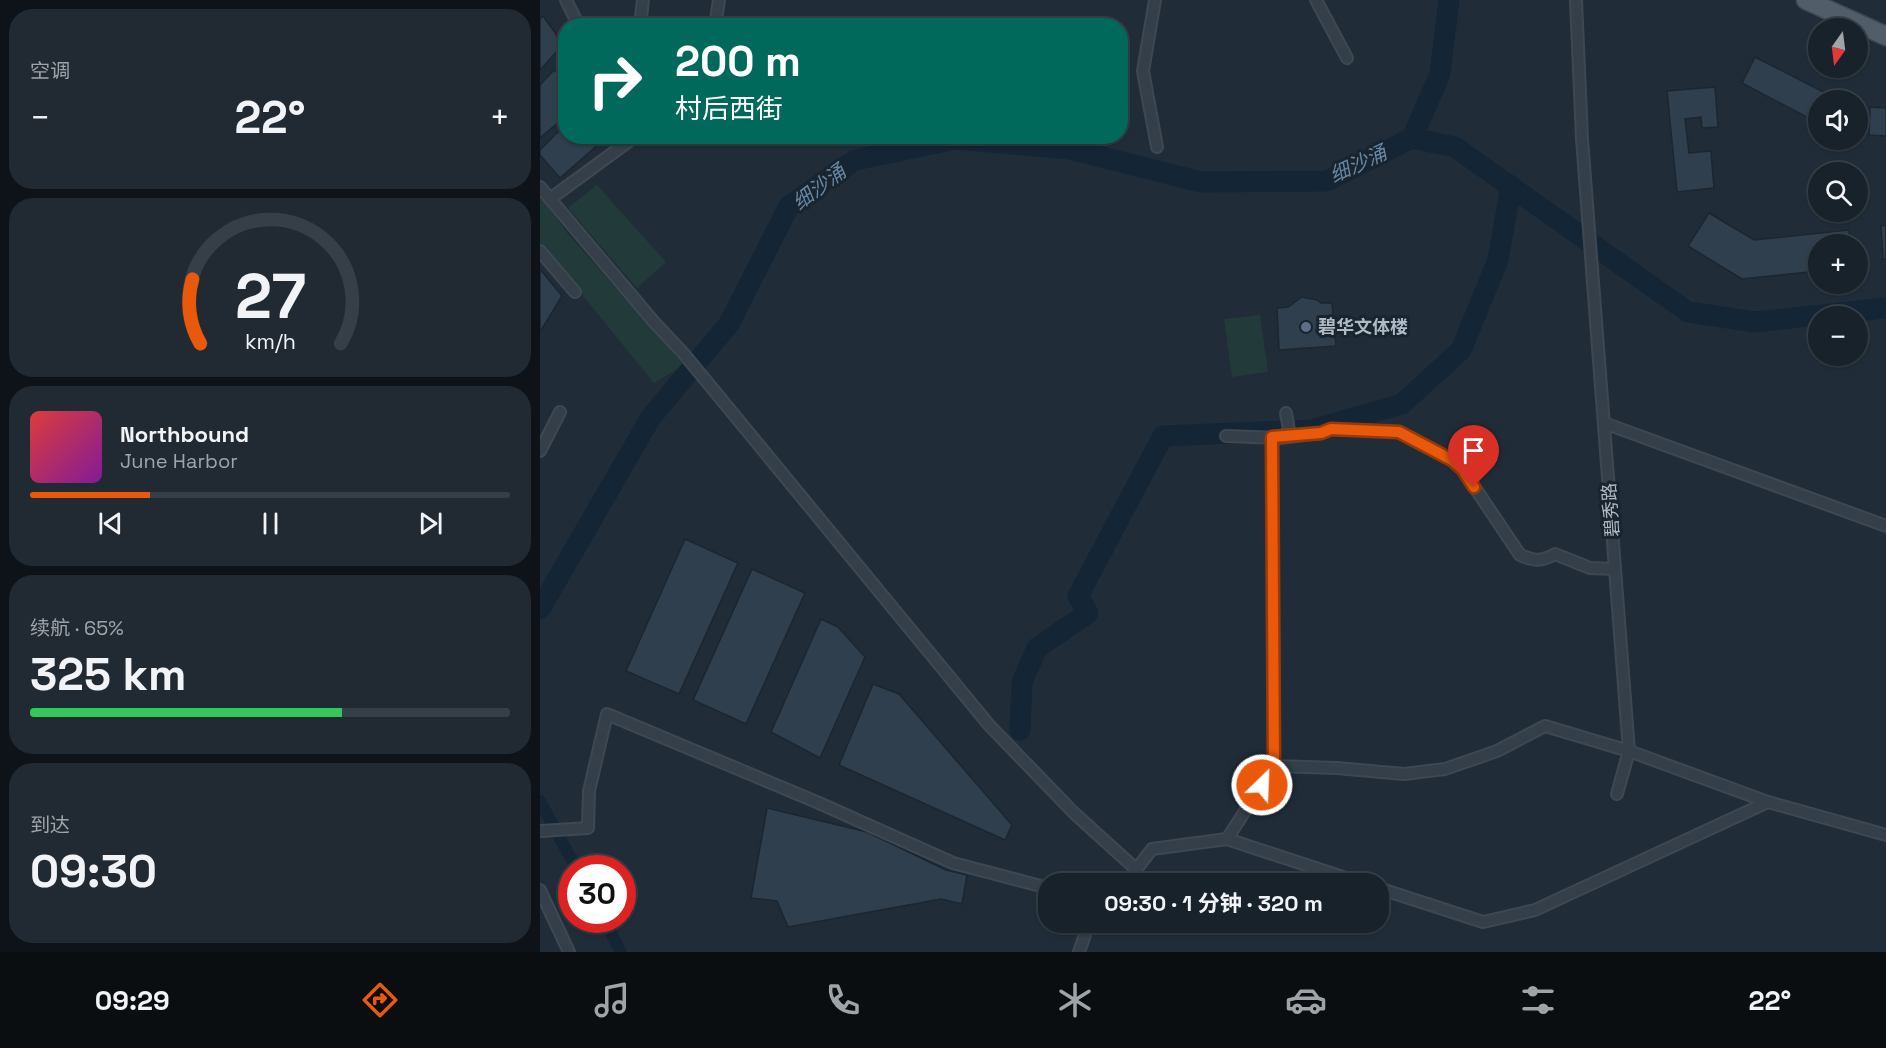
<!DOCTYPE html>
<html lang="zh">
<head>
<meta charset="utf-8">
<style>
	:root { --surface:#18222b; --page:#212a33; --text:#f1f3f6; --muted:#9fa4a9; --line:#363f47; --accent:#ea580c }
	body { margin:0; font-family:"Space Grotesk","Noto Sans SC",sans-serif; background:var(--page); color:var(--text); height:100vh; display:flex; flex-direction:column; font-size:22px; white-space:nowrap }
	* { box-sizing:border-box; margin:0 }
	p { font-size:20px; color:var(--muted) }
	.icon { flex:none; width:33px; height:33px; fill:none; stroke:currentColor; stroke-width:2; stroke-linecap:round; stroke-linejoin:round }
	.map { position:relative; flex:1; overflow:hidden }
	.details { display:flex; flex-direction:column; gap:9px; padding:9px; background:#0d1318; width:540px }
	.details>* { flex:none }
	.banner { position:absolute; left:18px; top:18px; width:570px; height:126px; border-radius:24px; box-shadow:0 2px 4px #0004,0 0 0 2px var(--line); background:#00695c; color:#fff; overflow:hidden }
	.needle { width:39px; rotate:194deg }
	.buttons { position:absolute; left:1268px; top:18px; display:grid; gap:12px }
	.buttons a { display:grid; place-items:center; width:60px; height:60px; border-radius:50%; background:var(--surface); box-shadow:0 2px 4px #0004,0 0 0 2px var(--line); font-size:30px }
	.speed { position:absolute; left:18px; top:855px; display:flex; gap:12px; font-size:30px; font-weight:700; text-align:center }
	.speed>* { display:grid; place-content:center; width:78px; height:78px; border-radius:50%; background:var(--surface); box-shadow:0 2px 4px #0004,0 0 0 2px var(--line); line-height:1 }
	.speed .limit { border:9px solid #d22; background:#fff; color:#111 }
	.pin { position:absolute; display:grid; place-items:center; width:51px; height:51px; color:#fff; margin:-62px -26px; border-radius:50% 50% 50% 0; rotate:-45deg; box-shadow:0 0 6px #0007 }
	.pin .icon { rotate:45deg }
	.me { position:absolute; width:66px; margin:-33px; rotate:24deg; stroke-linejoin:round; filter:drop-shadow(0 0 4px #0008) }
	.turn { display:flex; align-items:center; gap:21px; height:126px; padding:0 18px; font-size:27px }
	.turn .icon { width:78px; height:78px; stroke-width:2.5 }
	.turn b { display:block; font-size:42px; line-height:51px }
	.big { font-size:45px; font-weight:700; line-height:1.1 }
	.details .card { flex:1; display:flex; flex-direction:column; justify-content:center; gap:9px; min-width:0; padding:0 21px; border-radius:24px; background:var(--page) }
	.details .dial { align-items:center; gap:0 }
	.dial svg { height:156px; overflow:visible; fill:none; stroke:var(--line); stroke-width:7; stroke-linecap:round; text-anchor:middle }
	.dial text { fill:var(--text); stroke:none }
	.song { display:flex; align-items:center; gap:18px }
	.cover { width:72px; height:72px; border-radius:9px; background:linear-gradient(135deg,hsl(0 70% 55%),hsl(290 70% 35%)) }
	.played { height:6px; border-radius:3px; background:linear-gradient(90deg,var(--accent) 25%,var(--line) 25%) }
	.keys { display:flex; justify-content:space-around; direction:ltr }
	.heat { display:flex; justify-content:space-between; align-items:center; font-size:33px; direction:ltr }
	.charge { height:9px; border-radius:4px; background:linear-gradient(90deg,#34c759 65%,var(--line) 0) }
	.trip { position:absolute; left:498px; top:873px; width:351px; height:60px; border-radius:24px; background:var(--surface); box-shadow:0 2px 4px #0004,0 0 0 2px var(--line); font-weight:700; line-height:60px; text-align:center }
	.dock { display:flex; height:96px; justify-content:space-around; align-items:center; background:#0a0e11; color:var(--muted) }
	.dock .icon { width:42px; height:42px }
	.dock .on { color:var(--accent) }
	.dock b { font-size:27px; color:var(--text) }
	main { display:flex; flex:1; min-height:0 }
	.map>svg:first-child { display:block }
</style>
</head>
<body>
<main>
<section class="details">
<div class="card"><p>空调</p>
<div class="heat"><a>−</a><b class="big">22°</b><a>+</a></div>
</div>
<div class="card dial"><svg viewBox="0 0 100 80">
<path d="M14 69A42 42 0 1 1 86 69"/>
<path d="M14 69A42 42 0 0 1 10 36" stroke="#ea580c"/>
<text x="50" y="56" font-size="32" font-weight="700">27</text>
<text x="50" y="72" font-size="11">km/h</text>
</svg></div>
<div class="card">
<div class="song"><i class="cover"></i><div><b>Northbound</b><p>June Harbor</p></div></div>
<div class="played"></div>
<div class="keys"><svg class="icon" aria-label="previous" viewBox="0 0 24 24"><path d="M18 5L8 12l10 7zM5 5v14"/></svg><svg class="icon" aria-label="pause" viewBox="0 0 24 24"><path d="M8 5v14M16 5v14"/></svg><svg class="icon" aria-label="next" viewBox="0 0 24 24"><path d="M6 5l10 7-10 7zM19 5v14"/></svg></div>
</div>
<div class="card"><p>续航 · 65%</p><b class="big">325 km</b><div class="charge"></div></div>
<div class="card"><p>到达</p><b class="big">09:30</b></div>
</section>
<div class="map">
<svg width="1346" height="952" viewBox="0 0 1346 952">
	<rect width="100%" height="100%" fill="#202d39"/>
	<g fill="#223a3a">
		<path d="M57,185L126,262L97,288L28,208Z"/>
		<path d="M0,195L28,234L144,365L114,383L0,243Z"/>
		<path d="M720,315L728,372L692,377L684,319Z"/>
	</g>
	<g fill="none" stroke-linecap="round" stroke-linejoin="round">
		<g stroke="#142536" stroke-width="12">
			<path d="M0,801L36,868"/>
			<path d="M64,920L81,952"/>
		</g>
		<g stroke="#142536" stroke-width="21">
			<path d="M872,138L915,147L1148,312L1215,322L1346,308"/>
			<path d="M0,609L111,417L189,324L249,206L315,160L416,139L530,149L661,182L787,181L872,138L900,74L909,0"/>
			<path d="M480,730L482,682L497,648L548,613L538,596L623,436L771,430L862,404L921,350L958,260L971,186"/>
		</g>
	</g>
	<g fill="#2f3f4d" stroke="#1b2630" stroke-width="1.5">
		<path d="M3,16L16,34L20,48L0,70V19Z"/>
		<path d="M1215,57L1299,100H1278V123L1202,83Z"/>
		<path d="M14,70L26,79V85L20,89L26,96V116L0,138V85Z"/>
		<path d="M1175,87L1178,127L1162,128L1161,117L1145,119L1149,153L1171,151L1174,188L1137,192L1127,91Z"/>
		<path d="M1330,107L1346,108V136L1329,135Z"/>
		<path d="M26,124V136H68L20,178L0,155V150Z"/>
		<path d="M1169,213L1214,240L1309,230L1310,244H1278V271L1202,279L1148,246Z"/>
		<path d="M1346,225V259H1343L1341,226Z"/>
		<path d="M0,269L22,296L0,332Z"/>
		<path d="M762,297L777,300L781,303H792L796,346L739,350L737,308L748,307Z"/>
		<path d="M145,539L198,563L139,694L86,671Z"/>
		<path d="M212,569L265,593L206,724L153,700Z"/>
		<path d="M281,619L298,627L325,657L280,758L231,732Z"/>
		<path d="M333,684L359,694L472,825L465,840L299,765Z"/>
		<path d="M227,808L327,832L406,870L427,875L422,904L401,899L248,927L237,901L211,898Z"/>
	</g>
	<g fill="none" stroke-linecap="round" stroke-linejoin="round">
		<g stroke="#3d4853" stroke-width="14">
			<g id="street">
				<path d="M26,0L39,26"/>
				<path d="M615,0L603,71L617,147"/>
				<path d="M776,0L807,58"/>
				<path d="M1036,0L1042,139L1089,751L1228,802L1346,835"/>
				<path d="M100,26L103,0"/>
				<path d="M175,26L179,0"/>
				<path d="M0,187L114,322L144,354L449,725L534,813L597,870"/>
				<path d="M10,199L96,136"/>
				<path d="M0,251L35,292"/>
				<path d="M746,413L750,436"/>
				<path d="M1064,423L1346,526"/>
				<path d="M686,436L741,438L781,433L791,429L859,432L912,460L923,470L980,555C994,561 1001,562 1015,554L1050,568L1075,569"/>
				<path d="M0,451L20,412"/>
				<path d="M734,766L797,768L864,774L905,769L957,751L1005,726L1089,751L1077,794"/>
				<path d="M0,831L48,828L49,791L67,714L279,803L413,863L508,888"/>
				<path d="M687,839L734,766L732,437"/>
				<path d="M585,884L612,849L687,839L824,884"/>
				<path d="M838,888L943,922L995,910L1228,802"/>
				<path d="M0,890L29,952"/>
				<path d="M539,952L548,926L551,922"/>
			</g>
		</g>
		<g stroke="#3d4853" stroke-width="21">
			<path id="primary" d="M1266,0L1346,36"/>
		</g>
		<use href="#street" stroke="#343f49" stroke-width="10"/>
		<use href="#primary" stroke="#515e6a" stroke-width="18"/>
	</g>
	<g fill="none" stroke-linecap="round" stroke-linejoin="round">
		<g stroke="#983908" stroke-width="15">
			<path id="route" d="M722,785L734,766L732,437L781,433L791,429L859,432L912,460L923,470L934,487"/>
		</g>
		<use href="#route" stroke="#ea580c" stroke-width="10"/>
	</g>
	<circle fill="#5c6f8a" stroke="#19242e" stroke-width="2" cx="766" cy="327" r="6"/>
	<g text-anchor="middle" stroke-width="6" stroke-linejoin="round" paint-order="stroke">
		<g font-size="18" font-weight="bold" fill="#aebac6" stroke="#19242e" text-anchor="start">
			<text x="778" y="333">碧华文体楼</text>
		</g>
		<g font-size="18" fill="#aebac6" stroke="#19242e">
			<text transform="translate(1071 510) rotate(-94)" y="6">碧秀路</text>
		</g>
		<g font-size="20" font-style="italic" fill="#6688a6" stroke="#19242e">
			<text transform="translate(818 164) rotate(-25)" y="7">细沙涌</text>
			<text transform="translate(279 187) rotate(-37)" y="7">细沙涌</text>
		</g>
	</g>
</svg>
<div class="buttons">
<a><svg class="needle" viewBox="-14 -14 28 28"><path d="M0-13l5 13h-10z" fill="#e53935"/><path d="M0 13l5-13h-10z" fill="#9fa4a9"/></svg></a>
<a><svg class="icon" aria-label="sound" viewBox="0 0 24 24"><path d="M4 9h4l5-4v14l-5-4H4zM17 9q2 3 0 6"/></svg></a>
<a><svg class="icon" aria-label="search" viewBox="0 0 24 24"><circle cx="10" cy="10" r="6"/><path d="M15 15l6 6"/></svg></a>
<a>+</a>
<a>−</a>
</div>
<div class="speed"><div class="limit">30</div></div>
<div class="pin" style="left:934px;top:487px;background:#d93025"><svg class="icon" aria-label="arrive" viewBox="0 0 24 24"><path d="M6 21V4h12l-3 4 3 4H6"/></svg></div>
<svg class="me" style="left:722px;top:785px" viewBox="-20 -20 40 40"><circle r="17" fill="#ea580c" stroke="#fff" stroke-width="3"/><path d="M0-11L8 9 0 5-8 9z" fill="#fff"/></svg>
<div class="trip">09:30 · 1 分钟 · 320 m</div>
<div class="banner">
<div class="turn"><svg class="icon" aria-label="right" viewBox="0 0 24 24"><path d="M7 20v-9h11M14 6l5 5-5 5"/></svg><div><b>200 m</b>村后西街</div></div>
</div>
</div>
</main>
<nav class="dock">
<b>09:29</b>
<svg class="icon on" aria-label="directions" viewBox="0 0 24 24"><path d="M12 3l9 9-9 9-9-9zM9 14v-3h6M13 9l2 2-2 2"/></svg>
<svg class="icon" aria-label="music" viewBox="0 0 24 24"><path d="M9 18V5l10-2v13"/><circle cx="6" cy="18" r="3"/><circle cx="16" cy="16" r="3"/></svg>
<svg class="icon" aria-label="phone" viewBox="0 0 24 24"><path d="M5 4h4l2 5-3 2q2 4 5 5l2-3 5 2v4C11 20 4 13 5 4z"/></svg>
<svg class="icon" aria-label="climate" viewBox="0 0 24 24"><path d="M12 3v18M4 7l16 10M4 17L20 7"/></svg>
<svg class="icon" aria-label="car" viewBox="0 0 24 24"><path d="M5 17H2v-5l4-1 3-4h7l3 4 3 1v5h-3M9 17h6M6 11h13"/><circle cx="7" cy="17" r="2"/><circle cx="17" cy="17" r="2"/></svg>
<svg class="icon" aria-label="filters" viewBox="0 0 24 24"><path d="M4 7h16M4 17h16"/><circle cx="9" cy="7" r="2"/><circle cx="15" cy="17" r="2"/></svg>
<b>22°</b>
</nav>
</body>
</html>
